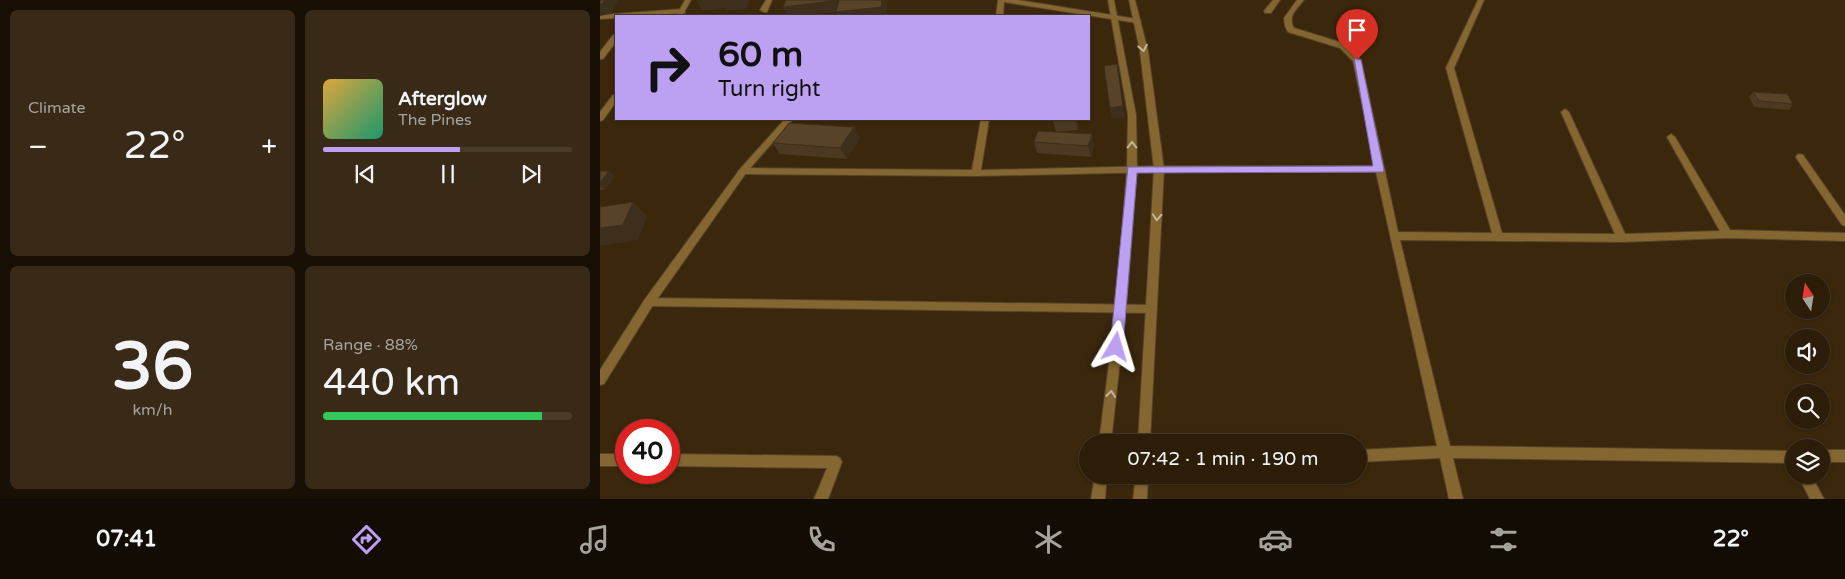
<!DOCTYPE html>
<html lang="en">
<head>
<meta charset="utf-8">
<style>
	:root { --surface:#2c1d09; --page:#382a17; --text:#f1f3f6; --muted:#a6a29c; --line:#483b2a; --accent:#bca0f2 }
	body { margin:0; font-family:"Varela Round",sans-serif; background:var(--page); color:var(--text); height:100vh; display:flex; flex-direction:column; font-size:19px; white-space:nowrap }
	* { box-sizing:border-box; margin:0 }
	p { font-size:16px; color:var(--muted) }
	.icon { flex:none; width:28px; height:28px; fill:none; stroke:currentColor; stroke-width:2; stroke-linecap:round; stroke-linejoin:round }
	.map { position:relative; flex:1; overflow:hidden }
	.panel { display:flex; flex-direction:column; gap:10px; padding:10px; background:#181005; width:600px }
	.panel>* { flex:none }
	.banner { position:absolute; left:15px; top:15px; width:475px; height:105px; border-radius:0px; box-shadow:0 1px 4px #0004,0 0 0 1px var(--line); background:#bca0f2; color:#111; overflow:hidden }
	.needle { width:32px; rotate:348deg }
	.buttons { position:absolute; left:1185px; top:274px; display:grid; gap:10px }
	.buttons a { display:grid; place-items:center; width:45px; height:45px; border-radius:50%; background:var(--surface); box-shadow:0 1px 4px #0004,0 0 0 1px var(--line); font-size:25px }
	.speed { position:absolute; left:15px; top:419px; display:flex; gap:10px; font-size:25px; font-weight:700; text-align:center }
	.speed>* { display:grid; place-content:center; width:65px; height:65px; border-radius:50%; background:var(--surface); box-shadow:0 1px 4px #0004,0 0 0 1px var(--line); line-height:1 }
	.speed .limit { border:8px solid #d22; background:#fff; color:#111 }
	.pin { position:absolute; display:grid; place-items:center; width:42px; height:42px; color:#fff; margin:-51px -21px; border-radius:50% 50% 50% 0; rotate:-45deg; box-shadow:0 0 5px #0007 }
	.pin .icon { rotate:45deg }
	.me { position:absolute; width:55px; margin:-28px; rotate:7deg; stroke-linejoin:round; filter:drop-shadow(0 0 4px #0008) }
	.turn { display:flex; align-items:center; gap:18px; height:105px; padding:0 20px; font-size:22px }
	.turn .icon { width:65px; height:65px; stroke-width:2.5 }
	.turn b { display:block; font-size:35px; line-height:42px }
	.big { font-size:38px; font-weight:600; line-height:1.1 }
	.panel .widget { flex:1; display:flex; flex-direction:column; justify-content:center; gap:8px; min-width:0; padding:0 18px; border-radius:8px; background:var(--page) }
	.panel .dial { align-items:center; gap:0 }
	.dial b { font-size:65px; line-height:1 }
	.song { display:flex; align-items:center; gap:15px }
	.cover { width:60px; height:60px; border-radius:8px; background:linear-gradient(135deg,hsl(40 70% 55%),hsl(160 70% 35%)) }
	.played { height:5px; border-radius:2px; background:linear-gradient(90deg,var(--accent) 55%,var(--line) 55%) }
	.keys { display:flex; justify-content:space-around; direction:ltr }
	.heat { display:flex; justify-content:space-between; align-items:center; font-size:28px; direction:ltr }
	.charge { height:8px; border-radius:4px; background:linear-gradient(90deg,#34c759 88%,var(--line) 0) }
	.panel .tiles { flex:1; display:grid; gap:10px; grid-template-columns:repeat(2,1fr) }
	.trip { position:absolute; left:479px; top:434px; width:288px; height:50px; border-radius:25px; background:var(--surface); box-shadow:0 1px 4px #0004,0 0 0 1px var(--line); font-weight:600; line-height:50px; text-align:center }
	.dock { display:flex; height:80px; justify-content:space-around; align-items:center; background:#120c04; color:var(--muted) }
	.dock .icon { width:35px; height:35px }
	.dock .active { color:var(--accent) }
	.dock b { font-size:22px; color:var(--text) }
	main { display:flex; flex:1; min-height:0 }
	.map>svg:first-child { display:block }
</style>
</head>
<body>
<main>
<section class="panel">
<div class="tiles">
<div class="widget"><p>Climate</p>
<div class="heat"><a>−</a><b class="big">22°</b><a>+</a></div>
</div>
<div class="widget">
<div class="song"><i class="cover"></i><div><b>Afterglow</b><p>The Pines</p></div></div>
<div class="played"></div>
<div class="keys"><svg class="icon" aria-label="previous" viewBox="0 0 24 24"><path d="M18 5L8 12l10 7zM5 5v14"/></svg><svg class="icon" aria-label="pause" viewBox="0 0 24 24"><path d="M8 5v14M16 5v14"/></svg><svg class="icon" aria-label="next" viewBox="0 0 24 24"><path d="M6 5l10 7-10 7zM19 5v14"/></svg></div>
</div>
<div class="widget dial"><b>36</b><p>km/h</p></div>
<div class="widget"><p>Range · 88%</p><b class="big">440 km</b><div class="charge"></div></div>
</div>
</section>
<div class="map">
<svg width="1245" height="499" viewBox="0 0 1245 499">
	<rect width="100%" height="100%" fill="#3a270c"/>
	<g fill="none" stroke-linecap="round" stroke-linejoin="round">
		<g stroke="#55432a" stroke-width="2">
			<path id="service" d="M673,0H680L671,13H665L664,11Z"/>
		</g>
		<g stroke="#55432a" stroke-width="2">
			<g id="minor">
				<path d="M166,0H172L167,12H164L160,10Z"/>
				<path d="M398,0H418L537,19L541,21L537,23L404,2L403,16H396Z"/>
				<path d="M697,0H704C697,9 687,16 694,28L746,44L761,60L798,232L892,233L846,68L878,0H884L854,68L902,233L1015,234L961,112L965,109L969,112L1025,234L1120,231L1067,137L1071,134L1075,137L1130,230L1245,233V241L1127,238L1022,242L800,240L850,446L1194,451V463L853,458L863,499H849L840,458L758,462V450L837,446L776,172H559L376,176L143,174L138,171L143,168L372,170L381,119H389L381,170L559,166H775L753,61L740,48L688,32L685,26L684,18Z"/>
				<path d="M82,9H85V13L39,16H16V18L0,19V15Z"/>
				<path d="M13,35H16V42L3,59H0V52Z"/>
				<path d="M13,95H16V102L3,120L0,121V112Z"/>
				<path d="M1200,154L1203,155L1245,215V226L1242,225L1197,159L1196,157L1197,155Z"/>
				<path d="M49,298L552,305L556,306L557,309L556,312L552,313L49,306L45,305L44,302L45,299Z"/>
				<rect x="1221" y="450" width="24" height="12"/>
				<rect x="0" y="454" width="26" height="12"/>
				<path d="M69,454L236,456L240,458L242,462L228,499H214L227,468L69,466Z"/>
				<path d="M1198,475H1211L1224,499H1210Z"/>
			</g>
		</g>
		<g stroke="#55432a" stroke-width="2">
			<g id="tertiary">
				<path d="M85,0H91L82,16H76Z"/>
				<path d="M508,0H514L536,115L537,169L526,308L511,442H499L516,308L527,169L528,115Z"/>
				<path d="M529,0H535L548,51L564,169L550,442H538L554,169L540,51Z"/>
				<path d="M185,119H193L146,173L53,305L4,384L0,385V370L45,299L140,169Z"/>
				<path d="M495,475H507L505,499H491Z"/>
				<path d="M536,475H548L547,499H533Z"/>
			</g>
		</g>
		<use href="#service" fill="#846631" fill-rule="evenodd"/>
		<use href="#minor" fill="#846631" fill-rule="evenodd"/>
		<use href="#tertiary" fill="#846631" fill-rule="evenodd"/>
	</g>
	<g fill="#4c3922">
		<path d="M1153,92L1193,104L1189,110L1154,107L1149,97Z"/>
		<path d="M453,119H477L478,130L456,132Z"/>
		<path d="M254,127L260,138L247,159L180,154L173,143Z"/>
		<path d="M492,134L494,145L491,157L437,153L434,142Z"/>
		<path d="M0,171L15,177L4,190H0Z"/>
	</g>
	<g fill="#3e2e1c">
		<path d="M5,0H20L10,14L0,16V4Z"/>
		<path d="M96,0H150L146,9L126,11L125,8L102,11Z"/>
		<path d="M232,0H239L236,12L203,16H188L183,7Z"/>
		<path d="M282,0H288V1L286,16H238L236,12Z"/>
		<path d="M523,106L525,117L511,119L510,108Z"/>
		<path d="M475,119H477L478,130Z"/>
		<path d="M254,127L260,138L247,159L240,148Z"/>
		<path d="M492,134L494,145L491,157L488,146Z"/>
		<path d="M9,171L15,177L4,190L0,186V183Z"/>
		<path d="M33,202L47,217L38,240L0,246V228Z"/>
	</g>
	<g fill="#584228" stroke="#3e2e1c">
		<path d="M0,0H5L2,4H0Z"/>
		<path d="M186,0H232L231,1L183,7Z"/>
		<path d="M239,0H282L281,7L236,12Z"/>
		<path d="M517,64L523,106L510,108L504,66Z"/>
		<path d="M1153,92L1187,94L1193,104L1159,101Z"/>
		<path d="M453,119H475L453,121Z"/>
		<path d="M189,123L254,127L240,148L173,143Z"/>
		<path d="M438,131L492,134L488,146L434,142Z"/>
		<path d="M0,171H9L0,183Z"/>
		<path d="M33,202L23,225L0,228V207Z"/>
	</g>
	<defs><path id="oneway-chevron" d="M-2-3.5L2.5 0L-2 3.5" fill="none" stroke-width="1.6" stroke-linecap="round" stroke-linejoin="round" transform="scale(1.25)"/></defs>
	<g stroke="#c6b499">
		<use href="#oneway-chevron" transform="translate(543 48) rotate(79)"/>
		<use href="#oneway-chevron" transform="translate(532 145) rotate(-90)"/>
		<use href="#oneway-chevron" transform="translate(557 217) rotate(93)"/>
		<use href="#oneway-chevron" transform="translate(511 394) rotate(-83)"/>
	</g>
	<path fill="#bca0f2" stroke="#7a689d" d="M754,58L761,60L784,170L783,172L537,173L523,347L516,352L512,351L510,347L528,167L773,166Z"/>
</svg>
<div class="buttons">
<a><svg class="needle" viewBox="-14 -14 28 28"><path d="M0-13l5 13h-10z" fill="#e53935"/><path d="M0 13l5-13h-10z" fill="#a6a29c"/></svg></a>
<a><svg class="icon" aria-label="sound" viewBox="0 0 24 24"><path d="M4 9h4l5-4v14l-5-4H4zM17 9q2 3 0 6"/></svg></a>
<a><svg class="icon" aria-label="search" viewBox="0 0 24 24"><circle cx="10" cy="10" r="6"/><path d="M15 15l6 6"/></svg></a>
<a><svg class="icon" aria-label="layers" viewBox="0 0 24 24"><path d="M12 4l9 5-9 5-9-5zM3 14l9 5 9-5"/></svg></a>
</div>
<div class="speed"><div class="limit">40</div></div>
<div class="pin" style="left:757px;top:60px;background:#d93025"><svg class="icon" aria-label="arrive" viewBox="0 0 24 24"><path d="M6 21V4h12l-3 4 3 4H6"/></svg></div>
<svg class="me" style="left:516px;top:347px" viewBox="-20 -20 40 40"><path d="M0-17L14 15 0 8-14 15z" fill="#bca0f2" stroke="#fff" stroke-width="4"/></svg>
<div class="trip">07:42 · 1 min · 190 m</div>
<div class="banner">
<div class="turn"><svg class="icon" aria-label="right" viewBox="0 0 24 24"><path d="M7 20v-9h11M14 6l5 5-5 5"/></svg><div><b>60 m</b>Turn right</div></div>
</div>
</div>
</main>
<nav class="dock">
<b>07:41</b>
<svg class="icon active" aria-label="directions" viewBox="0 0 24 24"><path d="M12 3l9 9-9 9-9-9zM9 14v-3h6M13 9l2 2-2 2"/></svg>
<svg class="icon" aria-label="music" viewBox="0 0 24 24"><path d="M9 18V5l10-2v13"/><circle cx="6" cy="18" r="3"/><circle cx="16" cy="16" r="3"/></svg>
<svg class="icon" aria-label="phone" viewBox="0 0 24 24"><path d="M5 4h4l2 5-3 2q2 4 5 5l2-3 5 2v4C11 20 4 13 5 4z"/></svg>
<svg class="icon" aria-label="climate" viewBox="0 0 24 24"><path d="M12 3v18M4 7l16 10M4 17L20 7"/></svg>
<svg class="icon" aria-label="car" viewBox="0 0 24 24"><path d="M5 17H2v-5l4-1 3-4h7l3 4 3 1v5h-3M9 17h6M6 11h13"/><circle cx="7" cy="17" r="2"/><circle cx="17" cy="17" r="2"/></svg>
<svg class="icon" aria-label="filters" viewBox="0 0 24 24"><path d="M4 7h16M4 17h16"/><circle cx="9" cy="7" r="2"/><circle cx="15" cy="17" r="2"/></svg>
<b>22°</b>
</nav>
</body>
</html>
